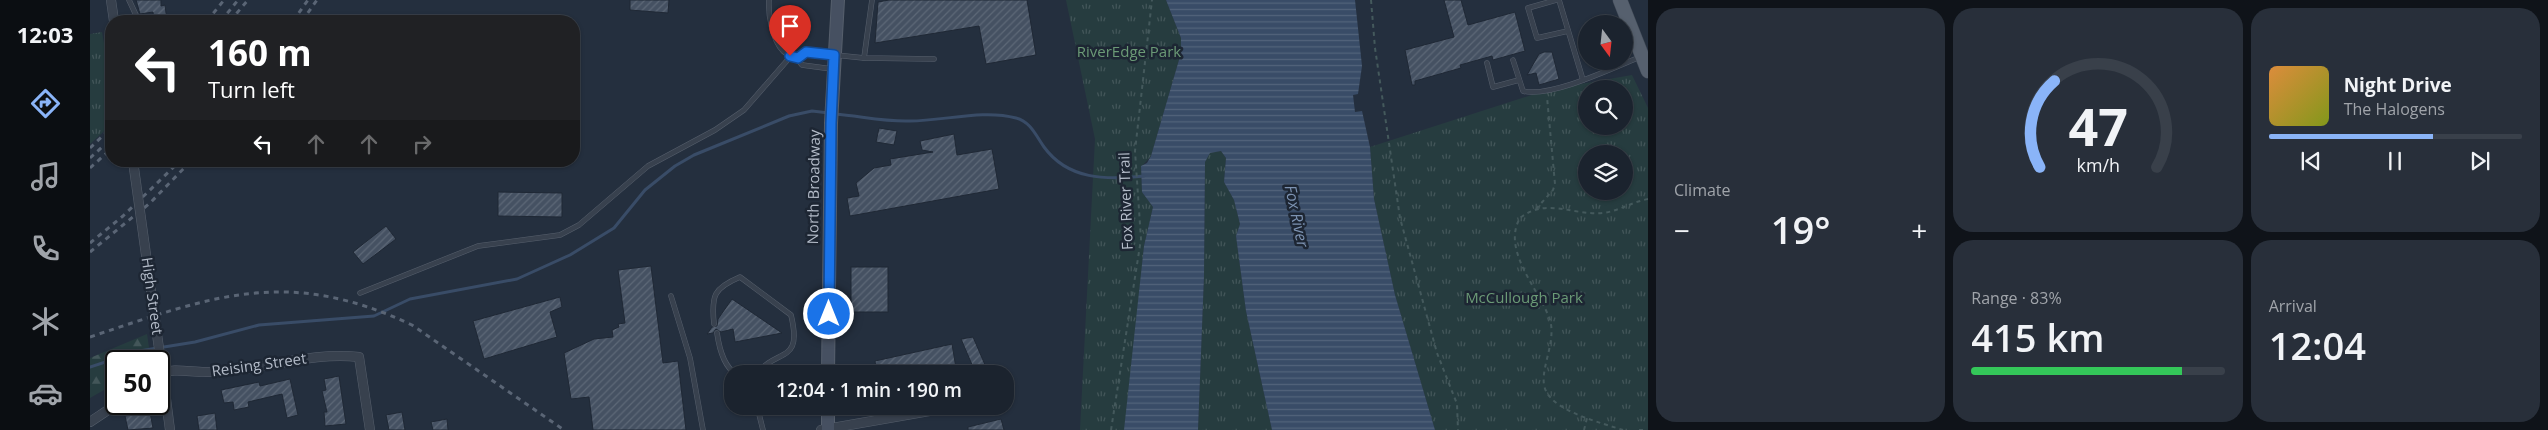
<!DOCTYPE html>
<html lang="en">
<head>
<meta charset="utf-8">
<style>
	:root { --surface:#1b232e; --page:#282f3a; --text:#f1f3f6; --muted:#a0a4aa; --line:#39404a; --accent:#8ab4f8 }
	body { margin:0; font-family:"Open Sans",sans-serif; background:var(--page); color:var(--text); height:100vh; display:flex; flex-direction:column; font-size:19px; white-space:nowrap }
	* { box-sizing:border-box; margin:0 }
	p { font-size:16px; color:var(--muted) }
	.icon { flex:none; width:28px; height:28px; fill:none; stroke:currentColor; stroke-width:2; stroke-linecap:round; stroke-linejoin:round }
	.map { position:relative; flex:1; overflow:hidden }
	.details { display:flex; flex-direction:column; gap:8px; padding:8px; background:#0f1319; width:900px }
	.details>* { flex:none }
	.banner { position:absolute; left:15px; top:15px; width:475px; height:152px; border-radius:20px; box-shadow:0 1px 4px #0004,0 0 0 1px var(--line); background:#202124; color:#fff; overflow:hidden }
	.needle { width:32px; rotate:165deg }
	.controls { position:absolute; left:1488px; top:15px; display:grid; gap:10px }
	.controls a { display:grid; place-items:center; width:55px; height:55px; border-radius:50%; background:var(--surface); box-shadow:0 1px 4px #0004,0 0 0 1px var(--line); font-size:25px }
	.speed { position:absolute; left:15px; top:350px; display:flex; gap:10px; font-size:25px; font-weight:700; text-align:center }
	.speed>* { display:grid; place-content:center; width:65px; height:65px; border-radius:50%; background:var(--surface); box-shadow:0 1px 4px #0004,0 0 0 1px var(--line); line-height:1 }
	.speed .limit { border:2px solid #111; border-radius:8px; background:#fff; color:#111 }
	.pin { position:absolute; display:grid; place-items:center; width:42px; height:42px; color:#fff; margin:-51px -21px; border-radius:50% 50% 50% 0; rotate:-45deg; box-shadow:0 0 5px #0007 }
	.pin .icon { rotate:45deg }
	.me { position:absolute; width:55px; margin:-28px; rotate:0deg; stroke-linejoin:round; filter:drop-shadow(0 0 4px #0008) }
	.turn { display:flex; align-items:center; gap:18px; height:105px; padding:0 20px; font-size:22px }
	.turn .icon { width:65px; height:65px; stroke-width:2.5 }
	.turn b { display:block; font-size:35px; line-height:42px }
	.lanes { display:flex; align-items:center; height:48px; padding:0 20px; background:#0003; justify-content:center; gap:25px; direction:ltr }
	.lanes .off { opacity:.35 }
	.big { font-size:38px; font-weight:600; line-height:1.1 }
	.details .widget { flex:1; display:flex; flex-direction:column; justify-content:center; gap:8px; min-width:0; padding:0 18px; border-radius:20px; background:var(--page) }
	.details .dial { align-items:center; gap:0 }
	.dial svg { height:130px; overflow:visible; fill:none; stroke:var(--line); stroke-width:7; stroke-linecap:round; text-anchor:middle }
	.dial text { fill:var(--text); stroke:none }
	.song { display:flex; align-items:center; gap:15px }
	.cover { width:60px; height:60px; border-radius:8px; background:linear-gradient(135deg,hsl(30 70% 55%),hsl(70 70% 35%)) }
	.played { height:5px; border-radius:2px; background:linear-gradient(90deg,var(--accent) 65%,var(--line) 65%) }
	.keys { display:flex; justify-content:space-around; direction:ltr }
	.heat { display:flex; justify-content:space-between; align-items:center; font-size:28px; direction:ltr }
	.charge { height:8px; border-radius:4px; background:linear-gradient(90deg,#34c759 83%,var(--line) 0) }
	.details .tiles { flex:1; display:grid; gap:8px; grid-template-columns:repeat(3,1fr) }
	.widget:first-child { grid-row:span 2 }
	.trip { position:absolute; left:634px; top:365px; width:290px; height:50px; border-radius:20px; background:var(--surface); box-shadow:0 1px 4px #0004,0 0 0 1px var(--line); font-weight:600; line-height:50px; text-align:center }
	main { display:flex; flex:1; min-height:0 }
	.tabs { display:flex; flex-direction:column; width:90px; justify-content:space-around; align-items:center; background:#0b0e12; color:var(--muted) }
	.tabs .icon { width:35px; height:35px }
	.tabs .active { color:var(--accent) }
	.tabs b { font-size:22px; color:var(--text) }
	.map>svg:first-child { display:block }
</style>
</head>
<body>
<main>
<nav class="tabs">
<b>12:03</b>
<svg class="icon active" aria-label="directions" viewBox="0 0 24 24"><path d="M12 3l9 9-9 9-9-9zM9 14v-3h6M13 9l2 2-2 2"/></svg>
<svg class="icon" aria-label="music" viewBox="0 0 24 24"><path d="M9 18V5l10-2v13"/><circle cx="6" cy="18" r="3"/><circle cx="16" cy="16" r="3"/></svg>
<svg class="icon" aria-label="phone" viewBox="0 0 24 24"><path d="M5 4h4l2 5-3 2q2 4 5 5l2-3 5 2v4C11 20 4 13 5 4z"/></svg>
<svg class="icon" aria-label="climate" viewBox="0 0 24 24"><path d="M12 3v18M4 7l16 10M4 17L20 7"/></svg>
<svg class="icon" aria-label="car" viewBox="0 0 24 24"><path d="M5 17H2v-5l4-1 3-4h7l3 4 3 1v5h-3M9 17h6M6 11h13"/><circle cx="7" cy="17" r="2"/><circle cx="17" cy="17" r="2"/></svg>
</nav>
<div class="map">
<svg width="1558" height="430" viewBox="0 0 1558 430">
	<defs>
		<pattern id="forest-firs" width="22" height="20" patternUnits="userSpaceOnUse" patternTransform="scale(1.25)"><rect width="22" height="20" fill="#263c3f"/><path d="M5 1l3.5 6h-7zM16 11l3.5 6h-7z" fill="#435659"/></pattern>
		<pattern id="park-tufts" width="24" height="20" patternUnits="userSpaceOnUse" patternTransform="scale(1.25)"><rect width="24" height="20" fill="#263c3f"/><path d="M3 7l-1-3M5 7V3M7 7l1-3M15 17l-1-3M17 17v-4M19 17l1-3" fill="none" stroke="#435659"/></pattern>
		<pattern id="water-rules" width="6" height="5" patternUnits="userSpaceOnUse" patternTransform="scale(1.25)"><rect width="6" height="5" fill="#394c67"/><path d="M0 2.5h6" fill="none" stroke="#53647b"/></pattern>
		<pattern id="building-hatch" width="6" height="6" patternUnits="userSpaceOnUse" patternTransform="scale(1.25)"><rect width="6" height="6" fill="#455162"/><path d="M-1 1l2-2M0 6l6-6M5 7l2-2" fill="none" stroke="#5d6877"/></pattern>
	</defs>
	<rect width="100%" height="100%" fill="#242f3e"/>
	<path fill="url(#forest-firs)" d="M57,334L61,361H26V383L0,398V358Z"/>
	<g fill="url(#park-tufts)" fill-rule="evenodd">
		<path d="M976,0H1076L1091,38V53L1061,156L1051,167L1052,192L1063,207L1054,246L1037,430H990L1005,139Z"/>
		<path d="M12,32L21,83V125L0,144V34Z"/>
		<path d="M1542,75L1558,108V430H1345L1305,295L1284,199L1280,147L1457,90ZM1496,89H1534V126H1496ZM1496,154H1534V191H1496Z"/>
		<path d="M1131,151L1136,158L1134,182L1144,200L1150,224L1146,236L1156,311L1182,430H1108L1114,276L1115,162L1119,153Z"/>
	</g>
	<path fill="url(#water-rules)" d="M1076,0H1265L1272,66L1268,94L1263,95L1265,112L1272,111L1280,147L1284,199L1305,295L1345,430H1182L1156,311L1146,236L1150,224L1144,200L1134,182L1136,158L1131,151L1120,153L1115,162L1114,276L1108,430H1034L1054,246L1063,207L1052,192L1051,166L1057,163L1061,156L1091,53V38Z"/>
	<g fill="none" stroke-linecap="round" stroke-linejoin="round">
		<g stroke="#394c67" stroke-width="3">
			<path d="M745,114C770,116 795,122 820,121C854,121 893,109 926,118C941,122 946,136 954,147C978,180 1016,180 1054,176"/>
			<path d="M0,367L49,351L105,342L169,325L284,316L320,299L427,279L480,255L524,228L555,190L585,166L604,155L699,116L722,111L739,113"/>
		</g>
	</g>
	<g fill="url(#building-hatch)" stroke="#1f2835">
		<path d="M46,0H71V6L75,5L77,21H64L63,12L50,14Z"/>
		<path d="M540,0H579L578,13L540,10Z"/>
		<path d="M799,0H937L946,55L896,64L889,26L785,43L788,2Z"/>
		<path d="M1354,0H1371L1378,25L1425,12L1435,51L1403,60L1402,56L1370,65L1371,68L1325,81V85H1322L1315,50L1364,37Z"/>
		<path d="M1454,52H1462L1469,79L1449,85L1446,73L1437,75L1449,54Z"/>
		<path d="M789,128L807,131L804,145L786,142Z"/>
		<path d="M864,134L867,155L902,149L909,189L760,216L757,198L769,196L766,183L784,168L801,165L800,159L843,152L832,150L830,141Z"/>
		<path d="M408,192L472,193V217L408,216Z"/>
		<path d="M296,226L306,239L273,264L263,252Z"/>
		<path d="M561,266L573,363L588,361L596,430H503L499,397L481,399L474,353L504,339L523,337L522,330L529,327L528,324L535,323L528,270Z"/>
		<rect x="761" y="267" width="37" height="45"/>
		<path d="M470,297L472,307L460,312L467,337L394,359L383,321Z"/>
		<path d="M642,299L692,333L645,342L643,329L631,332L626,329L623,333L617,334L622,327L627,326L628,319Z"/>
		<path d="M883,337L899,374H886L871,339Z"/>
		<path d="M862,344L866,368L836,374H787L785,361Z"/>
		<path d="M249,376L256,424L235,426L234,412H237L232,391L236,390L234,379Z"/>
		<path d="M200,379L208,415L197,418L192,394L158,402L159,407L144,410L143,402L134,403L131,390L169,382L170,386Z"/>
		<path d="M60,412L63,428L38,430L35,416Z"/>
		<path d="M312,412L315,430H299L296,415Z"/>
		<path d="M125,413L127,430H109L107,416Z"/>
		<path d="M357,419L358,430H343L341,422Z"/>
		<path d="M911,419L914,430H878V427Z"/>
	</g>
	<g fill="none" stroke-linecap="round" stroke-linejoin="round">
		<g stroke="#565f6c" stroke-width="5.5">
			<g id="service">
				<path d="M39,0L46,15"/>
				<path d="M679,0C678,14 682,39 693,51C699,57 707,57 712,65L742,69"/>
				<path d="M782,0L774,58L844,59"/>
				<path d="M1466,0L1438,8L1447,38L1478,31"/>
				<path d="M1469,0L1493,80"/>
				<path d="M708,58L716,52L774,58"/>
				<path d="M1423,60L1433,91C1460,98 1523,68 1550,57"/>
				<path d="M1397,63L1403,87L1429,80"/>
				<path d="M270,293L388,246L470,235L489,225L558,166L625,130L654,110L701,56"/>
				<path d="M581,296L600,358L613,430"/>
				<path d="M624,324C621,295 624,288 650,277L701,315C713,365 687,347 667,374"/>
				<path d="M627,333C629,347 633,366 646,374"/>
				<path d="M667,406L673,430"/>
			</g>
		</g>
		<g stroke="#565f6c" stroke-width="10">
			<g id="minor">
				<path d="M21,0L24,21"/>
				<path d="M69,374C84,367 102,373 119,372C169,372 219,351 269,357L280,430"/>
				<path d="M76,399L80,430"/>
				<path d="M0,422L27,404"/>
				<path d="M731,430L868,406"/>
			</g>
		</g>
		<g stroke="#565f6c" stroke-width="14">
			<g id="secondary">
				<path d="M738,374L741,123L748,0"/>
				<path d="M738,430V406"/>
			</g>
		</g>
		<g stroke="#414a57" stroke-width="15">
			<path id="primary" d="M1530,0L1558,71"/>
		</g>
		<g stroke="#44595c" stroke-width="2" stroke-dasharray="4 4" stroke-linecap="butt">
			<path d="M1281,0L1285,48L1310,218L1347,353L1367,404L1368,430"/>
			<path d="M1446,209L1463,190L1465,184L1457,97"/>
			<path d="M1021,430L1051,239L1045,151L1062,0"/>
			<path d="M1494,430L1497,418"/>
			<path d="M1533,430C1512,423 1466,412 1456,391C1447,373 1467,344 1460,320C1450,290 1411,251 1430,218C1456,197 1484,216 1513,213C1529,211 1542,202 1558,199"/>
			<path d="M1549,430H1554"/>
		</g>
		<use href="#service" stroke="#38414e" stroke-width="4.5"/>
		<use href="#minor" stroke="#38414e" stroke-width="9"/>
		<use href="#secondary" stroke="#465061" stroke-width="12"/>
		<use href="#primary" stroke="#56606e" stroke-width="14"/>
		<g stroke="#5a6575" stroke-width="3" stroke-dasharray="5 5" stroke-linecap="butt">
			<path d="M117,21L134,0"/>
			<path d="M131,21L148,0"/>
			<path d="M140,21L158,0"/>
			<path d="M203,21L218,0"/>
			<path d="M212,21L227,0"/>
			<path d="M0,148L21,128"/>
			<path d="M0,158L21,139"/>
			<path d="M0,168L21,149"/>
			<path d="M0,243L33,216L90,161"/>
			<path d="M0,252L60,203L101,161"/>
			<path d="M0,337C123,296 197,266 322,325L474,430"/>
		</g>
		<g stroke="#565f6c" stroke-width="10" stroke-linecap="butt">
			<path id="minor-bridge" d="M43,161L76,399"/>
		</g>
		<use href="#minor-bridge" stroke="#38414e" stroke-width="9"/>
	</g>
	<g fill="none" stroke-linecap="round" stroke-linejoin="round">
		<g stroke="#114b97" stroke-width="12">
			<path id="route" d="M700,56L708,58L716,52L744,55L741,123L739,314"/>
		</g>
		<use href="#route" stroke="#1a73e8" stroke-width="9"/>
	</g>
	<g text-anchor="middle" stroke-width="5" stroke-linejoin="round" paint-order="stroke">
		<g font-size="15" fill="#6b9a76" stroke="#1d2633">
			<text x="1039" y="57">RiverEdge Park</text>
			<text x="1434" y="303">McCullough Park</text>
		</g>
		<g font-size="15" fill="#b4bcc9" stroke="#1d2633">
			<text transform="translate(724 187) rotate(-89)" y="5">North Broadway</text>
			<text transform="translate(1036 201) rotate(-92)" y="5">Fox River Trail</text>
			<text transform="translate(62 296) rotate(82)" y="5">High Street</text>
			<text transform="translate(169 365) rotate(-8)" y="5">Reising Street</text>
		</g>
		<g font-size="16" font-style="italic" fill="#7c92b1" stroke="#1d2633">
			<text transform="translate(1207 216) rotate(78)" y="6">Fox River</text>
		</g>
	</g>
</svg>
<div class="controls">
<a><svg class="needle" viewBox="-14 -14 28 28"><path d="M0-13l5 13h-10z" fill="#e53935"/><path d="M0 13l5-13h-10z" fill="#a0a4aa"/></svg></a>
<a><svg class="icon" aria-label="search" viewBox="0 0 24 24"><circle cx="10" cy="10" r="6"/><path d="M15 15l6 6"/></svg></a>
<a><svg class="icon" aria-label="layers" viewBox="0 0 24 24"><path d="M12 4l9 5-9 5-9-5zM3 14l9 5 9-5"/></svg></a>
</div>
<div class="speed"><div class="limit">50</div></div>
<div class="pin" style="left:700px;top:56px;background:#d93025"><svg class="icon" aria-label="arrive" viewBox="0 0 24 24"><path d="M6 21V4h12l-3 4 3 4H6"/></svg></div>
<svg class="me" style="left:739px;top:314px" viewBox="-20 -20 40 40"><circle r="17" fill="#1a73e8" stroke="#fff" stroke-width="3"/><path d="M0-11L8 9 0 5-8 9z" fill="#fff"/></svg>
<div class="trip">12:04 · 1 min · 190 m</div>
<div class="banner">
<div class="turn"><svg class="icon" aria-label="left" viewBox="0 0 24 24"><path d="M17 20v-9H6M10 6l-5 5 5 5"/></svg><div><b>160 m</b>Turn left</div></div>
<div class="lanes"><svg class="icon" aria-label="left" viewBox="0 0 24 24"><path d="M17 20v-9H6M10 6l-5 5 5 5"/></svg><svg class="icon off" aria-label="ahead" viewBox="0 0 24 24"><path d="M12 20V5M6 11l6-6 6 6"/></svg><svg class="icon off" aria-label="ahead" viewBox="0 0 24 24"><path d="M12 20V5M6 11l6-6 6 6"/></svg><svg class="icon off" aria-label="right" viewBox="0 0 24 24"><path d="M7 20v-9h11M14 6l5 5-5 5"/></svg></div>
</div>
</div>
<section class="details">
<div class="tiles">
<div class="widget"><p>Climate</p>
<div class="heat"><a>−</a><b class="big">19°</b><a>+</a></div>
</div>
<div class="widget dial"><svg viewBox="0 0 100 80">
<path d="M14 69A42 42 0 1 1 86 69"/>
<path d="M14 69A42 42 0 0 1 23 16" stroke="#8ab4f8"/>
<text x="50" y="56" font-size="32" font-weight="700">47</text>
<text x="50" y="72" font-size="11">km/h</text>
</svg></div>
<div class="widget">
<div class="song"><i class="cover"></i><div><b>Night Drive</b><p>The Halogens</p></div></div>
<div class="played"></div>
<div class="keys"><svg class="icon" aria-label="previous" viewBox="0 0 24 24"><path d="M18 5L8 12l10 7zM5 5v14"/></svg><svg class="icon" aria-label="pause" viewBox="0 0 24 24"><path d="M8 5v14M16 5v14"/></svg><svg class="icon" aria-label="next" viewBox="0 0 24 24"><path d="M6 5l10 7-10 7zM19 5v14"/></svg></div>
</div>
<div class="widget"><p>Range · 83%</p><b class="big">415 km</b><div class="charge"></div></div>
<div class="widget"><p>Arrival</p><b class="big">12:04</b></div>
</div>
</section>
</main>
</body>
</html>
